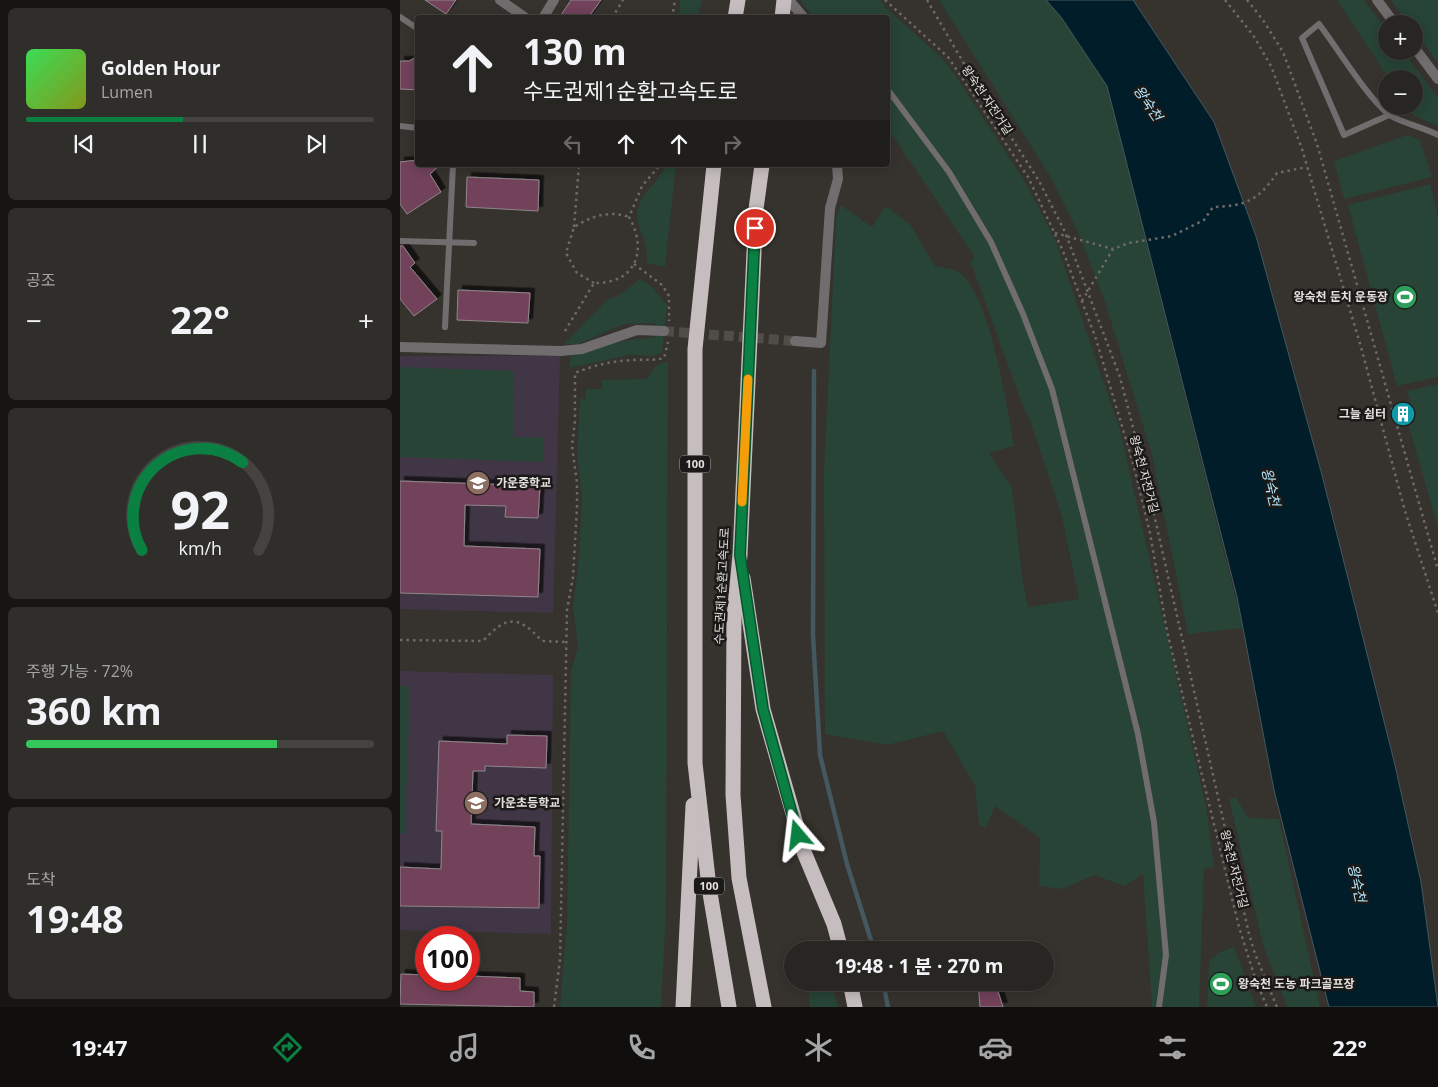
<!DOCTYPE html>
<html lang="ko">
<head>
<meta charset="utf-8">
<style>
	:root { --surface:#282622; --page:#302e2a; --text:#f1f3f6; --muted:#a5a5a5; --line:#444340; --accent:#0b8043 }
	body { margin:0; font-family:"Open Sans","Noto Sans KR",sans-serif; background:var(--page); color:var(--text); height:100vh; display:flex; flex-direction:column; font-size:19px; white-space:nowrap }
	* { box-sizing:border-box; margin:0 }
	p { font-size:16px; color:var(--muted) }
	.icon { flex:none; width:28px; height:28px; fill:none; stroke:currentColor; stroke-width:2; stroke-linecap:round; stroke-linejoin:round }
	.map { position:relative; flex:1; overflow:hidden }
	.panel { display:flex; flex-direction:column; gap:8px; padding:8px; background:#161513; width:400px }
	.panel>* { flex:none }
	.top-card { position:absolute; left:15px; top:15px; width:475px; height:152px; border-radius:5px; box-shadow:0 2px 12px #0003,0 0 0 1px var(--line); background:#282622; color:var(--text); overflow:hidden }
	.fabs { position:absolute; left:978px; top:15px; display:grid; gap:10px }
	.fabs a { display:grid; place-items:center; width:45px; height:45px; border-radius:50%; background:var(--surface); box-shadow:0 2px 12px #0003,0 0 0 1px var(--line); font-size:25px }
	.speed { position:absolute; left:15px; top:926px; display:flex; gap:10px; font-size:25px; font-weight:700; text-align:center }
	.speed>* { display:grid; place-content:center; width:65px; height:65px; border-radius:50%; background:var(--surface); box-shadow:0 2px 12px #0003,0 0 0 1px var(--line); line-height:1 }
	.speed .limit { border:8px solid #d22; background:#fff; color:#111 }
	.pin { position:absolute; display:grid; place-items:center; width:42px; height:42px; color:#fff; margin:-21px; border:2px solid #fff; border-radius:50%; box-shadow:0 1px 5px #0007 }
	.me { position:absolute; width:55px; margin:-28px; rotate:343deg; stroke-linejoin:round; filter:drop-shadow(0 0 4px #0008) }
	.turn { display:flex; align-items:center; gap:18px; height:105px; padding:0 25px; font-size:22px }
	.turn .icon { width:65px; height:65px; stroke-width:2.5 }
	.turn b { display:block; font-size:35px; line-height:42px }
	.lanes { display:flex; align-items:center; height:48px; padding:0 25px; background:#0003; justify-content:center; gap:25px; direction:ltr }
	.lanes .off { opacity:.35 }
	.big { font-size:38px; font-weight:700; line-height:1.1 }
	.panel .tile { flex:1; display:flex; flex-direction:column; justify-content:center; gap:8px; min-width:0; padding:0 18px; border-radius:8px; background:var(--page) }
	.panel .dial { align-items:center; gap:0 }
	.dial svg { height:130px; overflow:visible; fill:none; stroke:var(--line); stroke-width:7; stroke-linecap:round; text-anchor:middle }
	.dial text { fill:var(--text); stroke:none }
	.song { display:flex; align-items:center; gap:15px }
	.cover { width:60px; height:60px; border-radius:8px; background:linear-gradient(135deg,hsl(130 70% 55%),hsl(70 70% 35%)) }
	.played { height:5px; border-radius:2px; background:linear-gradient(90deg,var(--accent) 45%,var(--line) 45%) }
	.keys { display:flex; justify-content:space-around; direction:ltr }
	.heat { display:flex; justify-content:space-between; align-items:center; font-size:28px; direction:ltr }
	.charge { height:8px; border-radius:4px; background:linear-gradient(90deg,#34c759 72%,var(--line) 0) }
	.trip { position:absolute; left:384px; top:941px; width:270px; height:50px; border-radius:25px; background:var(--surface); box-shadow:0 2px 12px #0003,0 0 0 1px var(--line); font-weight:700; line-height:50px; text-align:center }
	.menu { display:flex; height:80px; justify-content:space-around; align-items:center; background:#100f0e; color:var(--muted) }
	.menu .icon { width:35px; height:35px }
	.menu .active { color:var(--accent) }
	.menu b { font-size:22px; color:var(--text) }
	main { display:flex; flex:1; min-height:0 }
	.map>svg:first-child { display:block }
</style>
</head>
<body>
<main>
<section class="panel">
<div class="tile">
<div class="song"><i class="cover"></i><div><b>Golden Hour</b><p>Lumen</p></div></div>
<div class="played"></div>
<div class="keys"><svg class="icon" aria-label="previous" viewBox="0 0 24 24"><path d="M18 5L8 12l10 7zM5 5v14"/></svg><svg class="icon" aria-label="pause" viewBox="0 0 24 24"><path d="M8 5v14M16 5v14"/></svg><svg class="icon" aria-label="next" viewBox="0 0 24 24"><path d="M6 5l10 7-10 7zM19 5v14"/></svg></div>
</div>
<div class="tile"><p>공조</p>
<div class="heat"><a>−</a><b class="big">22°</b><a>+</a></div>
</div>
<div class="tile dial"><svg viewBox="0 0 100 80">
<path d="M14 69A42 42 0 1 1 86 69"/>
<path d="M14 69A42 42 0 0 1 76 15" stroke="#0b8043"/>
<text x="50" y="56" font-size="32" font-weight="700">92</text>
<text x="50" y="72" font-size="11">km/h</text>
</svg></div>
<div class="tile"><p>주행 가능 · 72%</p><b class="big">360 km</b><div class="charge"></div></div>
<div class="tile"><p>도착</p><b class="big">19:48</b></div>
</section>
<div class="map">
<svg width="1038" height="1007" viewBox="0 0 1038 1007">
	<defs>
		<filter id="shadow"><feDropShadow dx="4.5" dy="-4.5" stdDeviation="0" flood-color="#0009"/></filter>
	</defs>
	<rect width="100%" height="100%" fill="#36322d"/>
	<g fill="#403646">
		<path d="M0,356H160L153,613L0,609Z"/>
		<path d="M0,671L153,675L151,934L0,930Z"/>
	</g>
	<g fill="#274436">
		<path d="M280,0H302L298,17H277L280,10Z"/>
		<path d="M400,0H481L486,8L542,58L554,73L625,182L655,239L720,430L806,806L814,867L804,869L799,1007H752L743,874L724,886L694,875L663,889L639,886L640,838L595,806L586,828L579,825L575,786L543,731L487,745L425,734L424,472L436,219L441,205L472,227L486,206L510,224L535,266C542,268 552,268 558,272C589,288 608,410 614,446L589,453L612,488L622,576L628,607L679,599L662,517L629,417L624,409L571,263L574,256L488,129V18L413,17Z"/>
		<path d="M539,0H646L661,17L707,86L843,628L788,634L752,455L705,302L678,232L650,176Z"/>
		<path d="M937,0H964L986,29V51H1003L1038,98V126L1013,115L1007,106H1014V79H989Z"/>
		<path d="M991,0H1038V63L1014,31V24H1009Z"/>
		<path d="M1007,135L1020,140L1032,177L944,199L934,161Z"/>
		<path d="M266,165H276L265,267L247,263C247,256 247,249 245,243C242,232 234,220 238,208C243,191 260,181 266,165Z"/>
		<path d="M1030,184L1038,217V377L997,386L948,205Z"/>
		<path d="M240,279L252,287L267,305L262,353L254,356L230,355L169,368L171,355L190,352L213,342L255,337L256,323L224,324L178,344H164L207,300L221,294Z"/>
		<path d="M268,362L266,911L261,1007H160L167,923L171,672L178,646L173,607L179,558L182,497L177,454L180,399H186V389H202V380L247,379C253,369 257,363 268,362Z"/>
		<path d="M0,367L114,371L113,437L144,438V462L0,457Z"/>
		<path d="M1038,384V528L1009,427L1015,421L1007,391Z"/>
		<path d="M0,686H10L5,834L0,833Z"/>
		<path d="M836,797L848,818L879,819L920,1007H887L863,945L829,799Z"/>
		<path d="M834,947L856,1007H807L809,961L820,952Z"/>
		<path d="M408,983H431L438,1007H410Z"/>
	</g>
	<path fill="#001d29" stroke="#44585f" d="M646,0H733L814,122L856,236L922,475L994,761L1021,882L1038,1007H929L874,790L837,597L707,86L661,17Z"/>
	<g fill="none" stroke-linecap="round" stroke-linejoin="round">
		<g stroke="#44585f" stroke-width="4.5">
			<path d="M414,371L413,635L420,755L447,864L474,950"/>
			<path d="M483,982L488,1007"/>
		</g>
	</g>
	<g fill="#71425a" stroke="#8f878b" filter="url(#shadow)">
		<path d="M25,0H56L46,14Z"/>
		<path d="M171,0H201L188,18H159Z"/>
		<path d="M18,56V90L0,89V61H9Z"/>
		<path d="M18,160V165H40L30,174L41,192L7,214L0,204V162Z"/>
		<path d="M67,177L139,180L138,211L66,207Z"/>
		<path d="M0,246H3L15,263L10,267L37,299L14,316L0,299Z"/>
		<path d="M58,290L130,293L128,323L57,320Z"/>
		<path d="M0,481L140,486L138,518L105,517L106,506L65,505L64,546L140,549L138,597L0,593Z"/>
		<path d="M107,735L147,736L146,768L85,766V771H73L71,824L135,827L134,856H140L139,908L0,906V867L41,869L42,831H36L39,741L107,744Z"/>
		<path d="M1,974L26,975V980H69V976L120,978V991L134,992V1007L0,1004Z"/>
		<path d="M578,982H595L603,1007H580Z"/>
	</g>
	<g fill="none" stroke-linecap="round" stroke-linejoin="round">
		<path stroke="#504c47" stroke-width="10" stroke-dasharray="10 5" stroke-linecap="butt" d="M264,331L395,341"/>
		<g stroke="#6e6a66" stroke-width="2.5" stroke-dasharray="2.5 4" stroke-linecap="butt">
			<path d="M485,0L548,57L628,177L663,251L696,339L733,463L750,533L767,631L839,927L855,978L867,1007"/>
			<path d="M527,0L563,62L639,181L665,232L720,377L744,470L849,934L855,954L877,1007"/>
			<path d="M825,0L853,35L871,66L902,149L961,347L1005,511L1038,613"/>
			<path d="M847,0L863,20L883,52L917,144L1038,570"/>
			<path d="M212,18L223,0"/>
			<path d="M272,18L275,0"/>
			<path d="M174,227L179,165"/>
			<path d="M655,233L713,249"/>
			<path d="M234,264L262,285L269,296V321"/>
			<path d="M194,283L177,273L166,253L174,227C192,216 209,210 229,217"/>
			<path d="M682,301L713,249L729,243L772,236L804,220L813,207C845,206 858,201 877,173L907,167"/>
			<path d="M165,331L194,283C236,284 248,250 229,217L242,186L260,165"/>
			<path d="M0,640L83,641C107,615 118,615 142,641L166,642"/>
			<path d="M154,1007L160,960L167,610L173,577L177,507V483L172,446L175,421V373C194,365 213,361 233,360C244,359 253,361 264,358L268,342"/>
		</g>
		<g stroke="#716d6e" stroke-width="6">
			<path d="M0,17L18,29"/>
			<path d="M488,90L549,172L591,242L623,314L652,389L738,734L754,822L766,955L759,1007"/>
			<path d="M989,115L944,135L902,38L919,24C938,49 965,94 988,114C996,121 1026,128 1038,135"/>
			<path d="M0,126L18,128"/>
			<path d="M0,241L74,243"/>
			<path d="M45,327L53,165"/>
		</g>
		<g stroke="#716d6e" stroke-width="10">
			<path d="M100,0L126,18"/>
			<path d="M389,0L404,18"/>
			<path d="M977,0L995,24"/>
			<path d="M143,18L154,0"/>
			<path d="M1014,47L1038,79"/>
			<path d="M395,341L421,343L430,208L438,179L437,165"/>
			<path d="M0,347L161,351L182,349L237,330L264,331"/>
		</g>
		<g stroke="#c6bdbf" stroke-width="15">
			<path d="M335,18L338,0"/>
			<path d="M382,18L384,0"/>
			<path d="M314,165L295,349V763L309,887L329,1007"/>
			<path d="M362,165L356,209L340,555L334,617L333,795L339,878L364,1007"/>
			<path d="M343,578L363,709L404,852L434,924L441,950"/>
			<path d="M450,982L455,1007"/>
			<path d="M283,1007L293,805"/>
		</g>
	</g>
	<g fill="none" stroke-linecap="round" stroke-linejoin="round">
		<g stroke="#07532c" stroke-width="12">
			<path id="route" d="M355,228L340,555L363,709L398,835"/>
		</g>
		<use href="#route" stroke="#0b8043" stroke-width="9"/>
		<path stroke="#f59e0b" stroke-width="9" d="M342,502L348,379"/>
	</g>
	<defs>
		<g id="stadium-disc" transform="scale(1.25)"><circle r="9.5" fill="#2e9e5b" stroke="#1c1a18"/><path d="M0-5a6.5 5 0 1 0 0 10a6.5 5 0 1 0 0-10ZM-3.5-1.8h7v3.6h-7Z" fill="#fff"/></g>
		<g id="building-disc" transform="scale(1.25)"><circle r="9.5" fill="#0f9aa8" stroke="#1c1a18"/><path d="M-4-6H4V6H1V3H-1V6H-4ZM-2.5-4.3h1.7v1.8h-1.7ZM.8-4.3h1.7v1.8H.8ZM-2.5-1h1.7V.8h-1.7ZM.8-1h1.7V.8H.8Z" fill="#fff"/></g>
		<g id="school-disc" transform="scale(1.25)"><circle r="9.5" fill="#8d6e63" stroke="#1c1a18"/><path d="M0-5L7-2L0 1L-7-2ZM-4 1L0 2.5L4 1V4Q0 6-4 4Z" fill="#fff"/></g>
	</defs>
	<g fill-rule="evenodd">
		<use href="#stadium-disc" x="1005" y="297"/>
		<use href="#building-disc" x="1003" y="414"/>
		<use href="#school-disc" x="78" y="483"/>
		<use href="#school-disc" x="76" y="803"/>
		<use href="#stadium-disc" x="821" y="984"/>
	</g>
	<g text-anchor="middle" stroke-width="5" stroke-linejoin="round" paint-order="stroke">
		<g fill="#1c1a18" stroke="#a7a5a2" stroke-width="1">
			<rect x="280" y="455.5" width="30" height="17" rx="4"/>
			<rect x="294" y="877.5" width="30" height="17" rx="4"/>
		</g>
		<g font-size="11" font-weight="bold" fill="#e3e0dd">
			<text x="295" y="468">100</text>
			<text x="309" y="890">100</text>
		</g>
		<g font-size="12" fill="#e3e0dd" stroke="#1c1a18">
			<text transform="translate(587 100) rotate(56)" y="4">왕숙천 자전거길</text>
			<text transform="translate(744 474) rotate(75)" y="4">왕숙천 자전거길</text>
			<text transform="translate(322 586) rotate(-87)" y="4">수도권제1순환고속도로</text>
			<text transform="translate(834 869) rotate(76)" y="4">왕숙천 자전거길</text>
		</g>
		<g font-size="12" font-weight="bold" fill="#e3e0dd" stroke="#1c1a18" text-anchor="start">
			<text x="988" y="301" text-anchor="end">왕숙천 둔치 운동장</text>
			<text x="986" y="418" text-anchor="end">그늘 쉼터</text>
			<text x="96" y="487">가운중학교</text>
			<text x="94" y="807">가운초등학교</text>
			<text x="838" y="988">왕숙천 도농 파크골프장</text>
		</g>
		<g font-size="14" font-style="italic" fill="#b1e6fc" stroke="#1c1a18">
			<text transform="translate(748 103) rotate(56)" y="5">왕숙천</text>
			<text transform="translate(871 487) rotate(77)" y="5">왕숙천</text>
			<text transform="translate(957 883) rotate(78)" y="5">왕숙천</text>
		</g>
	</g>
</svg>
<div class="fabs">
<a>+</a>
<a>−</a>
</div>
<div class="speed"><div class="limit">100</div></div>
<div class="pin" style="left:355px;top:228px;background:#d93025"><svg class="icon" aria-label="arrive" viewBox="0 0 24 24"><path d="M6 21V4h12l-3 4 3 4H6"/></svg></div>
<svg class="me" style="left:398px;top:835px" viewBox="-20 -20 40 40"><path d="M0-17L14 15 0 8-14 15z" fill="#0b8043" stroke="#fff" stroke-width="4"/></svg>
<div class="trip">19:48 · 1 분 · 270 m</div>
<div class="top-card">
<div class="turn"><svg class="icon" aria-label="ahead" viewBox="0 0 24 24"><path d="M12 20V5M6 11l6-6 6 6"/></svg><div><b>130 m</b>수도권제1순환고속도로</div></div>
<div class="lanes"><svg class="icon off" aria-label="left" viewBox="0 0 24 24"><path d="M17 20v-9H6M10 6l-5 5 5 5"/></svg><svg class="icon" aria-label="ahead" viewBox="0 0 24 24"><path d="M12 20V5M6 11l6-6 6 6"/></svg><svg class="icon" aria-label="ahead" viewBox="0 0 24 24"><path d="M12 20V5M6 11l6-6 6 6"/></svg><svg class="icon off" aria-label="right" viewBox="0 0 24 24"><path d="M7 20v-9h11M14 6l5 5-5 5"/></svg></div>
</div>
</div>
</main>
<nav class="menu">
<b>19:47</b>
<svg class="icon active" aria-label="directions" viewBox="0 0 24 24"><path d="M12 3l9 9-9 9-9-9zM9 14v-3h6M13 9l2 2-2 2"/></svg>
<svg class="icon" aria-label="music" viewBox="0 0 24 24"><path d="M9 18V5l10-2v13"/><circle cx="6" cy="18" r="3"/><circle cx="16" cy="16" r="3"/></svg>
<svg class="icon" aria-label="phone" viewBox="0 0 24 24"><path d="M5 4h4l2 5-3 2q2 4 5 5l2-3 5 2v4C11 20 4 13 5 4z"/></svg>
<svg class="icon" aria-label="climate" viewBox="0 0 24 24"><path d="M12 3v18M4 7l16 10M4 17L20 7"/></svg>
<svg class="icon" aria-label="car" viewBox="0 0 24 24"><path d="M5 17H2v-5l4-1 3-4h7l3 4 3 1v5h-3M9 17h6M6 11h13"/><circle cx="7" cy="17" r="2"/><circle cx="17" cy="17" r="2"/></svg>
<svg class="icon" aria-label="filters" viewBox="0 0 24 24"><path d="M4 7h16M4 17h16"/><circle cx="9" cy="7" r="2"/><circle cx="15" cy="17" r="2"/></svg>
<b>22°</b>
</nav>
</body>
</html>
